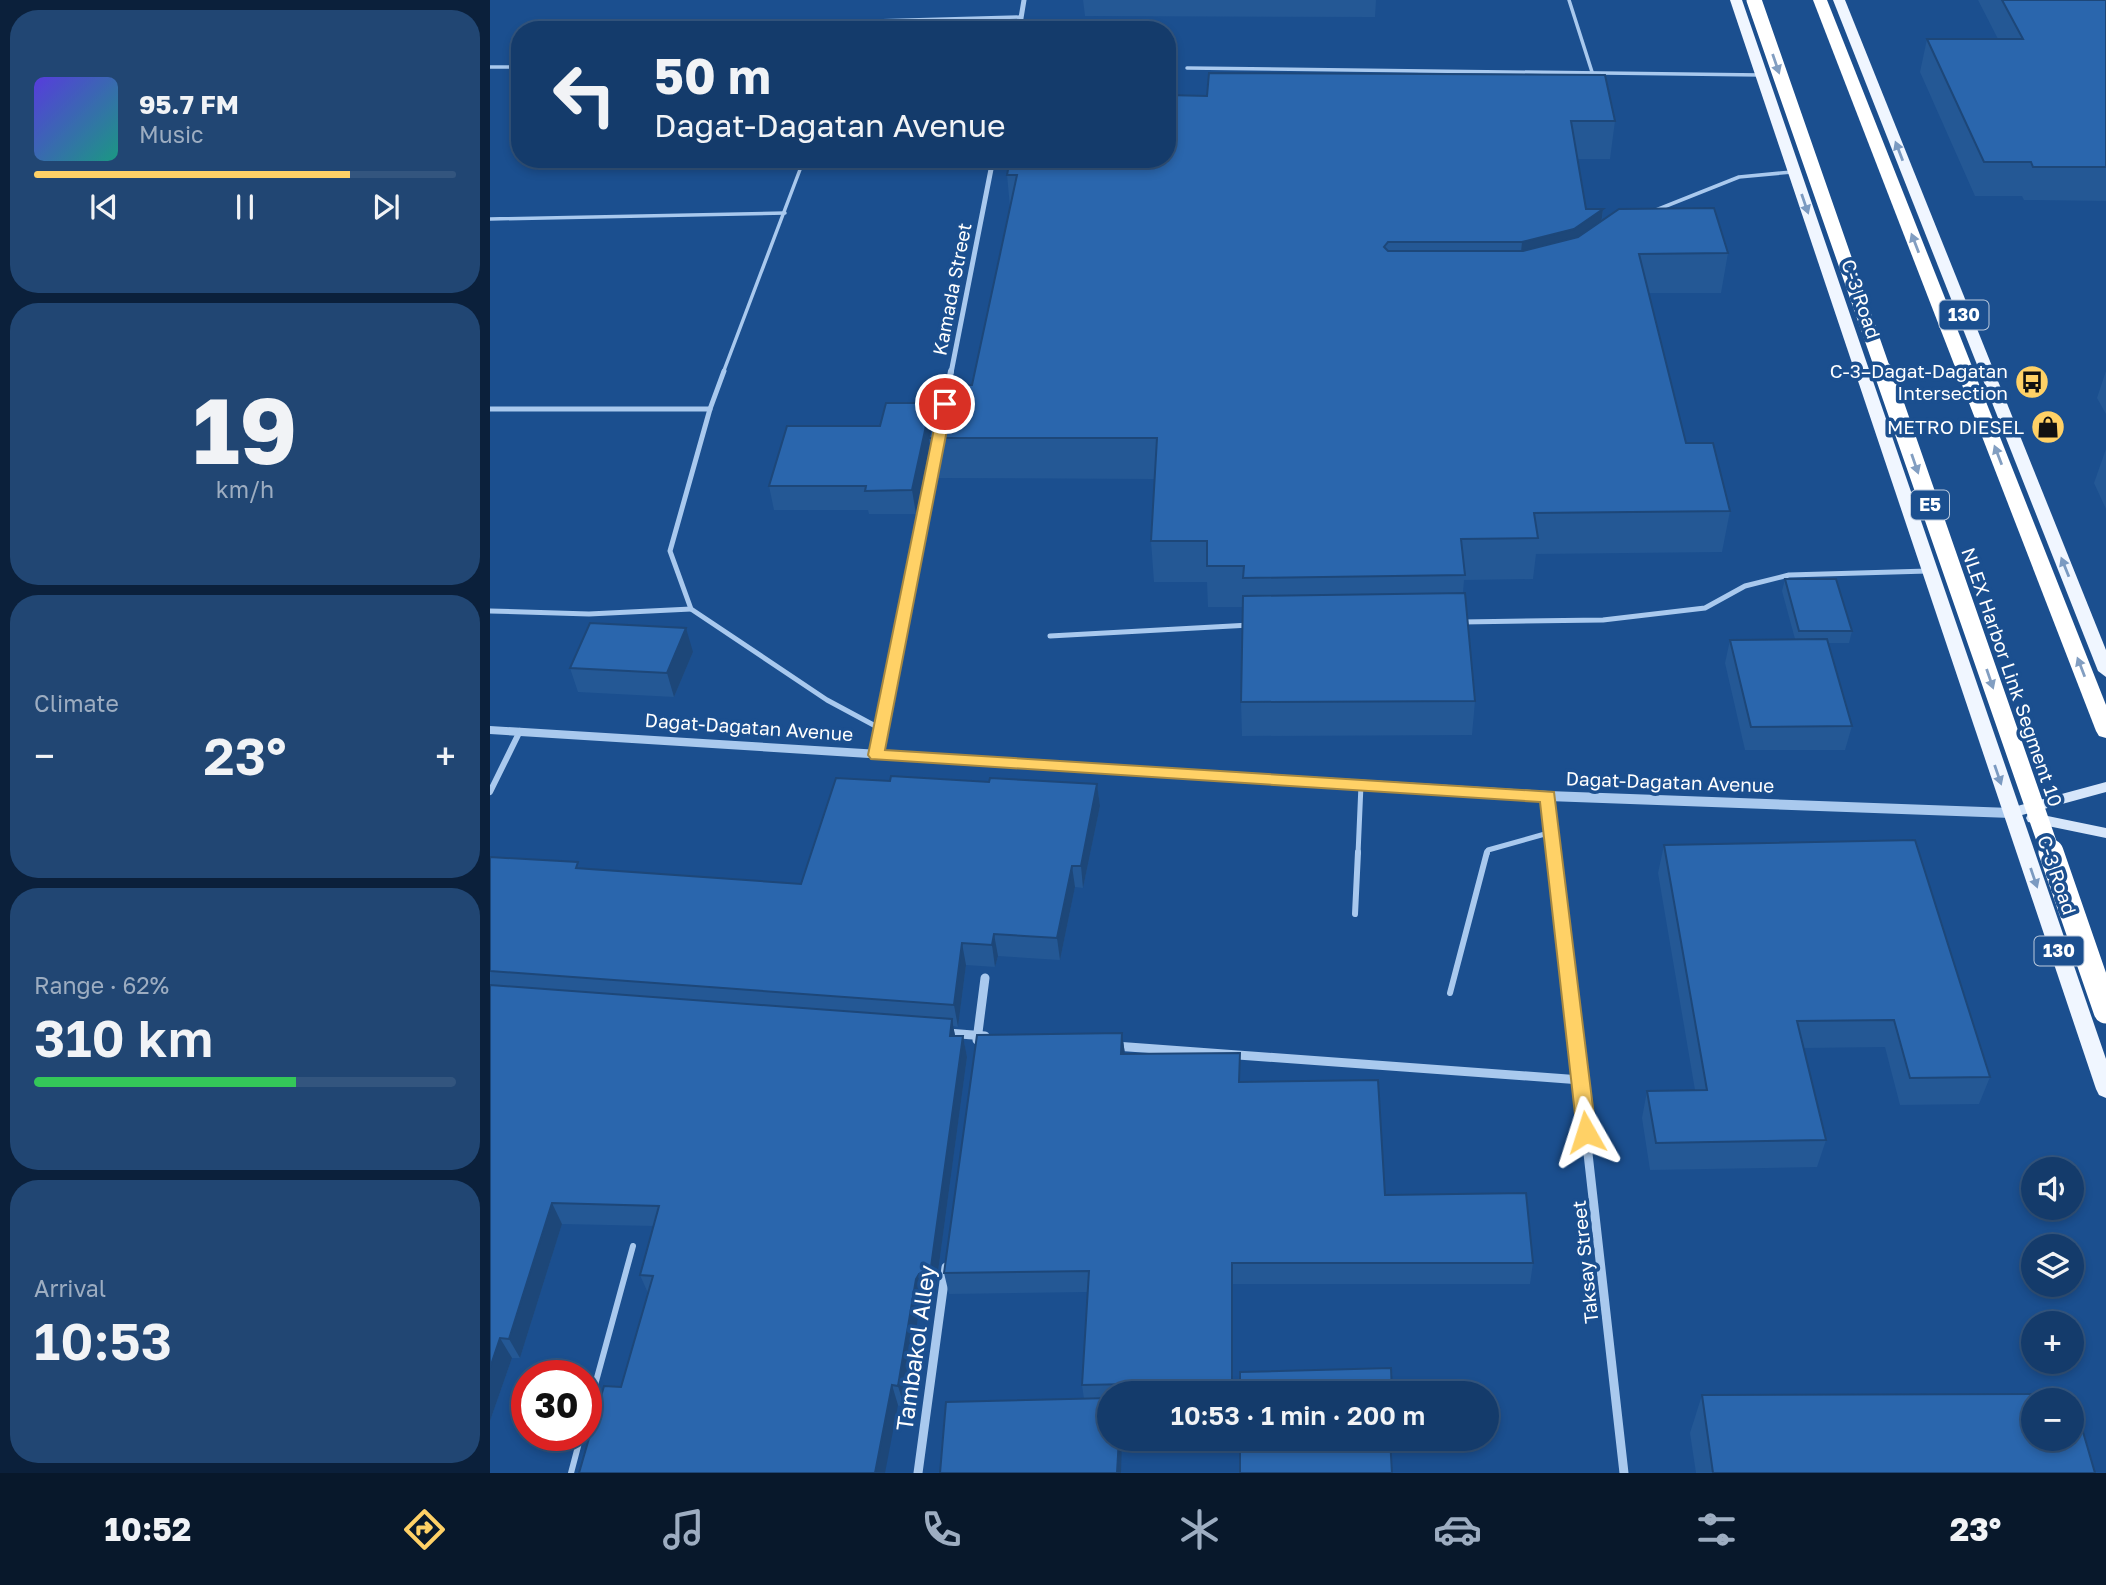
<!DOCTYPE html>
<html lang="en">
<head>
<meta charset="utf-8">
<style>
	:root { --surface:#143b6b; --page:#214673; --text:#f1f3f6; --muted:#9dadc1; --line:#33557e; --accent:#ffd166 }
	body { margin:0; font-family:"Golos Text",sans-serif; background:var(--page); color:var(--text); height:100vh; display:flex; flex-direction:column; font-size:26px; white-space:nowrap }
	* { box-sizing:border-box; margin:0 }
	p { font-size:23px; color:var(--muted) }
	.icon { flex:none; width:38px; height:38px; fill:none; stroke:currentColor; stroke-width:2; stroke-linecap:round; stroke-linejoin:round }
	.map { position:relative; flex:1; overflow:hidden }
	.panel { display:flex; flex-direction:column; gap:10px; padding:10px; background:#0b203b; width:490px }
	.panel>* { flex:none }
	.top-card { position:absolute; left:21px; top:21px; width:665px; height:147px; border-radius:28px; box-shadow:0 4px 10px #0003,0 0 0 2px var(--line); background:#143b6b; color:var(--text); overflow:hidden }
	.fabs { position:absolute; left:1531px; top:1157px; display:grid; gap:14px }
	.fabs a { display:grid; place-items:center; width:63px; height:63px; border-radius:50%; background:var(--surface); box-shadow:0 4px 10px #0003,0 0 0 2px var(--line); font-size:35px }
	.speed { position:absolute; left:21px; top:1360px; display:flex; gap:14px; font-size:35px; font-weight:700; text-align:center }
	.speed>* { display:grid; place-content:center; width:91px; height:91px; border-radius:50%; background:var(--surface); box-shadow:0 4px 10px #0003,0 0 0 2px var(--line); line-height:1 }
	.speed .limit { border:10px solid #d22; background:#fff; color:#111 }
	.pin { position:absolute; display:grid; place-items:center; width:60px; height:60px; color:#fff; margin:-30px; border:4px solid #fff; border-radius:50%; box-shadow:0 2px 7px #0007 }
	.me { position:absolute; width:77px; margin:-38px; rotate:354deg; stroke-linejoin:round; filter:drop-shadow(0 0 5px #0008) }
	.turn { display:flex; align-items:center; gap:24px; height:147px; padding:0 28px; font-size:32px }
	.turn .icon { width:91px; height:91px; stroke-width:2.5 }
	.turn b { display:block; font-size:49px; line-height:60px }
	.big { font-size:52px; font-weight:600; line-height:1.1 }
	.panel .card { flex:1; display:flex; flex-direction:column; justify-content:center; gap:10px; min-width:0; padding:0 24px; border-radius:28px; background:var(--page) }
	.panel .dial { align-items:center; gap:0 }
	.dial b { font-size:91px; line-height:1 }
	.song { display:flex; align-items:center; gap:21px }
	.cover { width:84px; height:84px; border-radius:10px; background:linear-gradient(135deg,hsl(250 70% 55%),hsl(170 70% 35%)) }
	.played { height:7px; border-radius:4px; background:linear-gradient(90deg,var(--accent) 75%,var(--line) 75%) }
	.keys { display:flex; justify-content:space-around; direction:ltr }
	.heat { display:flex; justify-content:space-between; align-items:center; font-size:38px; direction:ltr }
	.charge { height:10px; border-radius:5px; background:linear-gradient(90deg,#34c759 62%,var(--line) 0) }
	.trip { position:absolute; left:607px; top:1381px; width:402px; height:70px; border-radius:35px; background:var(--surface); box-shadow:0 4px 10px #0003,0 0 0 2px var(--line); font-weight:600; line-height:70px; text-align:center }
	.tabs { display:flex; height:112px; justify-content:space-around; align-items:center; background:#08182b; color:var(--muted) }
	.tabs .icon { width:49px; height:49px }
	.tabs .selected { color:var(--accent) }
	.tabs b { font-size:32px; color:var(--text) }
	main { display:flex; flex:1; min-height:0 }
	.map>svg:first-child { display:block }
</style>
</head>
<body>
<main>
<section class="panel">
<div class="card">
<div class="song"><i class="cover"></i><div><b>95.7 FM</b><p>Music</p></div></div>
<div class="played"></div>
<div class="keys"><svg class="icon" aria-label="previous" viewBox="0 0 24 24"><path d="M18 5L8 12l10 7zM5 5v14"/></svg><svg class="icon" aria-label="pause" viewBox="0 0 24 24"><path d="M8 5v14M16 5v14"/></svg><svg class="icon" aria-label="next" viewBox="0 0 24 24"><path d="M6 5l10 7-10 7zM19 5v14"/></svg></div>
</div>
<div class="card dial"><b>19</b><p>km/h</p></div>
<div class="card"><p>Climate</p>
<div class="heat"><a>−</a><b class="big">23°</b><a>+</a></div>
</div>
<div class="card"><p>Range · 62%</p><b class="big">310 km</b><div class="charge"></div></div>
<div class="card"><p>Arrival</p><b class="big">10:53</b></div>
</section>
<div class="map">
<svg width="1616" height="1473" viewBox="0 0 1616 1473">
	<rect width="100%" height="100%" fill="#1b4f8f"/>
	<g fill="none" stroke-linecap="round" stroke-linejoin="round">
		<g stroke="#a9c9ee" stroke-width="3.5">
			<path d="M1079,0L1103,75"/>
			<path d="M365,30L368,25L384,21L531,17"/>
			<path d="M0,67H30"/>
			<path d="M697,68L1271,75"/>
			<path d="M1161,212L1249,177L1302,172"/>
			<path d="M0,219L295,213"/>
			<path d="M233,373L314,159"/>
		</g>
		<g stroke="#a9c9ee" stroke-width="5">
			<path d="M234,371L220,409L180,551L201,609L337,700L391,729"/>
			<path d="M0,409H220"/>
			<path d="M0,611L99,614L201,609"/>
			<path d="M972,622L1113,620L1215,608L1255,586L1299,575L1438,571"/>
			<path d="M560,636L760,625"/>
			<path d="M868,854L871,785"/>
			<path d="M997,854L998,850L1062,832"/>
		</g>
		<g stroke="#a9c9ee" stroke-width="6">
			<path d="M865,914L868,852"/>
			<path d="M960,993L997,852"/>
			<path d="M96,1418L143,1246"/>
			<path d="M81,1473L91,1435"/>
		</g>
		<g stroke="#a9c9ee" stroke-width="5">
			<path d="M529,30L534,0"/>
			<path d="M461,373L503,159"/>
		</g>
		<g stroke="#a9c9ee" stroke-width="6">
			<path d="M457,392L461,371"/>
			<path d="M386,755L445,455"/>
			<path d="M0,792L30,731"/>
			<path d="M1058,796L1064,854"/>
		</g>
		<g stroke="#a9c9ee" stroke-width="9">
			<path d="M1064,852L1134,1473"/>
			<path d="M458,1033L495,1036"/>
			<path d="M487,1040L495,978"/>
			<path d="M625,1046L1091,1080"/>
			<path d="M428,1473L456,1267"/>
		</g>
		<path fill="#a9c9ee" fill-rule="evenodd" d="M0,726L1058,791L1521,808L1525,810L1527,813L1525,816L1521,818L1058,801L0,734Z"/>
		<g fill="#d6e6fa" fill-rule="evenodd">
			<path d="M1616,782V792L1521,818L1516,817L1514,813L1516,809Z"/>
			<path d="M1543,813L1616,828V838L1538,822L1536,818L1538,814Z"/>
		</g>
		<g fill="#f0f6ff" fill-rule="evenodd">
			<path d="M1240,0H1252L1616,1059V1098L1609,1095L1606,1089Z"/>
			<path d="M1343,0H1355L1616,650V677L1608,671Z"/>
		</g>
		<path fill="#fff" fill-rule="evenodd" d="M1323,0H1337L1616,705V738L1609,736L1606,731Z"/>
		<path stroke="#fff" stroke-width="15" d="M1264,0L1394,373"/>
		<path stroke="#fff" stroke-width="19" d="M1393,371L1561,854"/>
		<path stroke="#fff" stroke-width="25" d="M1561,852L1616,1011"/>
	</g>
	<g fill="#245895">
		<path d="M593,0H886L885,17L595,16Z"/>
		<path d="M1488,0H1616V201L1534,200L1532,196H1485L1430,72L1437,39H1508Z"/>
		<path d="M677,95L1125,121L1120,159H1087L1096,209H1113L1112,220L1238,253L1231,293H1159L1196,443L1240,511L1232,552L1046,554L1043,579L974,580L973,593L985,701L982,735L752,736L751,702L753,607H718L717,582H664L661,541L665,479L446,478L440,445L426,514H379L378,510H284L279,486L390,426L443,418L482,385L520,207L517,175L677,159Z"/>
		<path d="M1616,371V414L1607,398Z"/>
		<path d="M1616,449V509L1604,483Z"/>
		<path d="M1295,579L1362,631L1359,643H1338L1362,726L1355,750H1255L1235,663L1240,640L1305,639L1292,591Z"/>
		<path d="M203,652L184,697L88,692L80,668Z"/>
		<path d="M400,781L607,784L610,806L593,888L585,887L570,960L508,956L505,967L476,965L468,1027L463,1026L465,1036H473L477,1057L445,1294H434L431,1299L414,1406L131,1387L158,1293L150,1275L164,1226L72,1224L30,1358H22L0,1421V857L91,868L311,884Z"/>
		<path d="M1174,845L1500,1077L1489,1104L1410,1105L1395,1047L1314,1048L1336,1140L1327,1167L1160,1170L1152,1118L1157,1091L1205,1090L1168,873Z"/>
		<path d="M632,1033L635,1054L750,1082L895,1195L1043,1263L1040,1284H743V1393H620V1438L594,1399L592,1385L598,1292L459,1294L454,1273Z"/>
		<path d="M1212,1395L1605,1473H1206L1200,1433Z"/>
		<path d="M750,1438H904L903,1452H901Z"/>
	</g>
	<g fill="#1d4779">
		<path d="M1113,209L1108,248L1028,282L1032,242Z"/>
		<path d="M441,403L445,426L439,438L440,445L426,514L422,490Z"/>
		<path d="M196,628L203,652L184,697L177,673Z"/>
		<path d="M607,784L610,806L593,888L591,866Z"/>
		<path d="M582,866L585,887L570,960L567,938Z"/>
		<path d="M504,934L508,956L505,967L502,945Z"/>
		<path d="M472,943L476,965L468,1027L464,1005Z"/>
		<path d="M462,1019L466,1041L460,1036Z"/>
		<path d="M632,1033L635,1055L631,1054Z"/>
		<path d="M473,1036L477,1057L445,1294L440,1274Z"/>
		<path d="M62,1203L72,1224L30,1358L19,1339Z"/>
		<path d="M742,1263L743,1284V1393L742,1382Z"/>
		<path d="M429,1274L434,1294L431,1299L414,1406L408,1386L426,1279Z"/>
		<path d="M10,1338L22,1358L0,1421V1368Z"/>
		<path d="M402,1385L408,1405L395,1473H385Z"/>
		<path d="M629,1438H632L631,1473H627Z"/>
	</g>
	<g fill="#2a66ad" stroke="#1d4779" stroke-width="2" fill-rule="evenodd">
		<path d="M1512,0H1616V167H1543L1541,162H1494L1437,39H1533Z"/>
		<path d="M368,26L486,27L485,30H366Z"/>
		<path d="M719,73L1115,75L1125,121H1081L1096,209H1113L1084,229L1032,242H898L894,247L898,251H1033L1088,237L1129,209L1224,208L1238,253L1149,254L1196,443H1223L1240,511L1044,513L1048,538L971,539L975,575L753,578L754,566H717V541H661L667,438H439L450,385H482L527,175H517L520,159H677V95L717,96Z"/>
		<path d="M396,403H441L422,490L375,491L376,486H279L297,426H390Z"/>
		<path d="M1295,579H1346L1362,631H1309Z"/>
		<path d="M975,593L985,701L751,702L753,596Z"/>
		<path d="M100,623L196,628L177,673L80,668Z"/>
		<path d="M1337,639L1362,726L1261,727L1240,640Z"/>
		<path d="M401,776L499,782L500,778L607,784L591,866H582L567,938L504,934L502,945L472,943L464,1005L0,971V857L88,862L86,868L311,884L346,778L400,781Z"/>
		<path d="M1425,840L1500,1077L1420,1078L1404,1020L1307,1021L1336,1140L1166,1143L1157,1091L1217,1090L1174,845Z"/>
		<path d="M0,985L462,1019L460,1036H473L440,1274H429L426,1279L408,1386L402,1385L385,1473H89L114,1386L131,1387L163,1276L150,1275L169,1206L62,1203L19,1339L10,1338L0,1368Z"/>
		<path d="M632,1033L631,1054L750,1053L749,1082L888,1080L895,1195L1036,1193L1043,1263H742V1382L592,1385L599,1271L454,1273L487,1035Z"/>
		<path d="M901,1368L902,1393H750V1372Z"/>
		<path d="M1582,1394L1605,1473H1223L1212,1395ZM1544,1400H1582V1438H1544Z"/>
		<path d="M620,1398V1438H629L627,1473H450L456,1402Z"/>
		<path d="M750,1438H900L902,1473H750Z"/>
	</g>
	<defs><path id="oneway-solid" d="M-6-.8H1V-3.2L6.5 0L1 3.2V.8H-6Z" transform="scale(1.75)"/></defs>
	<g fill="#829ec1">
		<use href="#oneway-solid" transform="translate(1286 64) rotate(71)"/>
		<use href="#oneway-solid" transform="translate(1425 243) rotate(-111)"/>
		<use href="#oneway-solid" transform="translate(1508 455) rotate(-111)"/>
		<use href="#oneway-solid" transform="translate(1425 464) rotate(71)"/>
		<use href="#oneway-solid" transform="translate(1591 667) rotate(-111)"/>
		<use href="#oneway-solid" transform="translate(1500 679) rotate(71)"/>
	</g>
	<g fill="#7b9ac1">
		<use href="#oneway-solid" transform="translate(1409 151) rotate(-111)"/>
		<use href="#oneway-solid" transform="translate(1315 204) rotate(71)"/>
		<use href="#oneway-solid" transform="translate(1575 567) rotate(-112)"/>
		<use href="#oneway-solid" transform="translate(1508 775) rotate(71)"/>
		<use href="#oneway-solid" transform="translate(1544 878) rotate(71)"/>
	</g>
	<path fill="#ffd166" stroke="#a68842" stroke-width="2" d="M455,400L462,404L395,750L1064,792L1106,1132L1103,1138L1096,1140L1090,1138L1087,1132L1050,802L381,759L378,755L449,404Z"/>
	<defs>
		<g id="bus-disc" transform="scale(1.75)"><circle r="9.5" fill="#ffd166" stroke="#1b4f8f"/><path d="M-5-6H5V4H4V6H2V4H-2V6H-4V4H-5ZM-3.5-4V0h7V-4ZM-3.5 1.2v1.5H-2V1.2ZM2 1.2v1.5H3.5V1.2Z" fill="#111"/></g>
		<g id="shop-disc" transform="scale(1.75)"><circle r="9.5" fill="#ffd166" stroke="#1b4f8f"/><path d="M-5-2.5h2.3a2.7 3.5 0 0 1 5.4 0H5L5.5 6h-11ZM-1.5-2.5h3a1.5 2.3 0 0 0-3 0Z" fill="#111"/></g>
	</defs>
	<g fill-rule="evenodd">
		<use href="#bus-disc" x="1542" y="382"/>
		<use href="#shop-disc" x="1558" y="427"/>
	</g>
	<g text-anchor="middle" stroke-width="7" stroke-linejoin="round" paint-order="stroke">
		<g fill="#1b4f8f" stroke="#bbcadd" stroke-width="2">
			<rect x="1449.5" y="300.5" width="49" height="29" rx="5"/>
			<rect x="1421" y="490.5" width="38" height="29" rx="5"/>
			<rect x="1544.5" y="936.5" width="49" height="29" rx="5"/>
		</g>
		<g font-size="18" font-weight="bold" fill="#fff">
			<text x="1474" y="321">130</text>
			<text x="1440" y="511">E5</text>
			<text x="1569" y="957">130</text>
		</g>
		<g font-size="19" fill="#fff" stroke="#1b4f8f">
			<text transform="translate(462 289) rotate(-79)" y="7">Kamada Street</text>
			<text transform="translate(1371 299) rotate(71)" y="7">C-3 Road</text>
			<text transform="translate(1522 677) rotate(71)" y="7">NLEX Harbor Link Segment 10</text>
			<text transform="translate(259 727) rotate(4)" y="7">Dagat-Dagatan Avenue</text>
			<text transform="translate(1180 782) rotate(2)" y="7">Dagat-Dagatan Avenue</text>
			<text transform="translate(1567 875) rotate(71)" y="7">C-3 Road</text>
			<text transform="translate(1095 1262) rotate(-96)" y="7">Taksay Street</text>
		</g>
		<g font-size="19" fill="#fff" stroke="#1b4f8f" text-anchor="end">
			<text x="1518" y="378">C-3–Dagat-Dagatan<tspan x="1518" dy="22">Intersection</tspan></text>
			<text x="1534" y="434">METRO DIESEL</text>
		</g>
		<g font-size="23" fill="#fff" stroke="#1b4f8f">
			<text transform="translate(426 1348) rotate(-82)" y="8">Tambakol Alley</text>
		</g>
	</g>
</svg>
<div class="fabs">
<a><svg class="icon" aria-label="sound" viewBox="0 0 24 24"><path d="M4 9h4l5-4v14l-5-4H4zM17 9q2 3 0 6"/></svg></a>
<a><svg class="icon" aria-label="layers" viewBox="0 0 24 24"><path d="M12 4l9 5-9 5-9-5zM3 14l9 5 9-5"/></svg></a>
<a>+</a>
<a>−</a>
</div>
<div class="speed"><div class="limit">30</div></div>
<div class="pin" style="left:455px;top:404px;background:#d93025"><svg class="icon" aria-label="arrive" viewBox="0 0 24 24"><path d="M6 21V4h12l-3 4 3 4H6"/></svg></div>
<svg class="me" style="left:1096px;top:1132px" viewBox="-20 -20 40 40"><path d="M0-17L14 15 0 8-14 15z" fill="#ffd166" stroke="#fff" stroke-width="4"/></svg>
<div class="trip">10:53 · 1 min · 200 m</div>
<div class="top-card">
<div class="turn"><svg class="icon" aria-label="left" viewBox="0 0 24 24"><path d="M17 20v-9H6M10 6l-5 5 5 5"/></svg><div><b>50 m</b>Dagat-Dagatan Avenue</div></div>
</div>
</div>
</main>
<nav class="tabs">
<b>10:52</b>
<svg class="icon selected" aria-label="directions" viewBox="0 0 24 24"><path d="M12 3l9 9-9 9-9-9zM9 14v-3h6M13 9l2 2-2 2"/></svg>
<svg class="icon" aria-label="music" viewBox="0 0 24 24"><path d="M9 18V5l10-2v13"/><circle cx="6" cy="18" r="3"/><circle cx="16" cy="16" r="3"/></svg>
<svg class="icon" aria-label="phone" viewBox="0 0 24 24"><path d="M5 4h4l2 5-3 2q2 4 5 5l2-3 5 2v4C11 20 4 13 5 4z"/></svg>
<svg class="icon" aria-label="climate" viewBox="0 0 24 24"><path d="M12 3v18M4 7l16 10M4 17L20 7"/></svg>
<svg class="icon" aria-label="car" viewBox="0 0 24 24"><path d="M5 17H2v-5l4-1 3-4h7l3 4 3 1v5h-3M9 17h6M6 11h13"/><circle cx="7" cy="17" r="2"/><circle cx="17" cy="17" r="2"/></svg>
<svg class="icon" aria-label="filters" viewBox="0 0 24 24"><path d="M4 7h16M4 17h16"/><circle cx="9" cy="7" r="2"/><circle cx="15" cy="17" r="2"/></svg>
<b>23°</b>
</nav>
</body>
</html>
